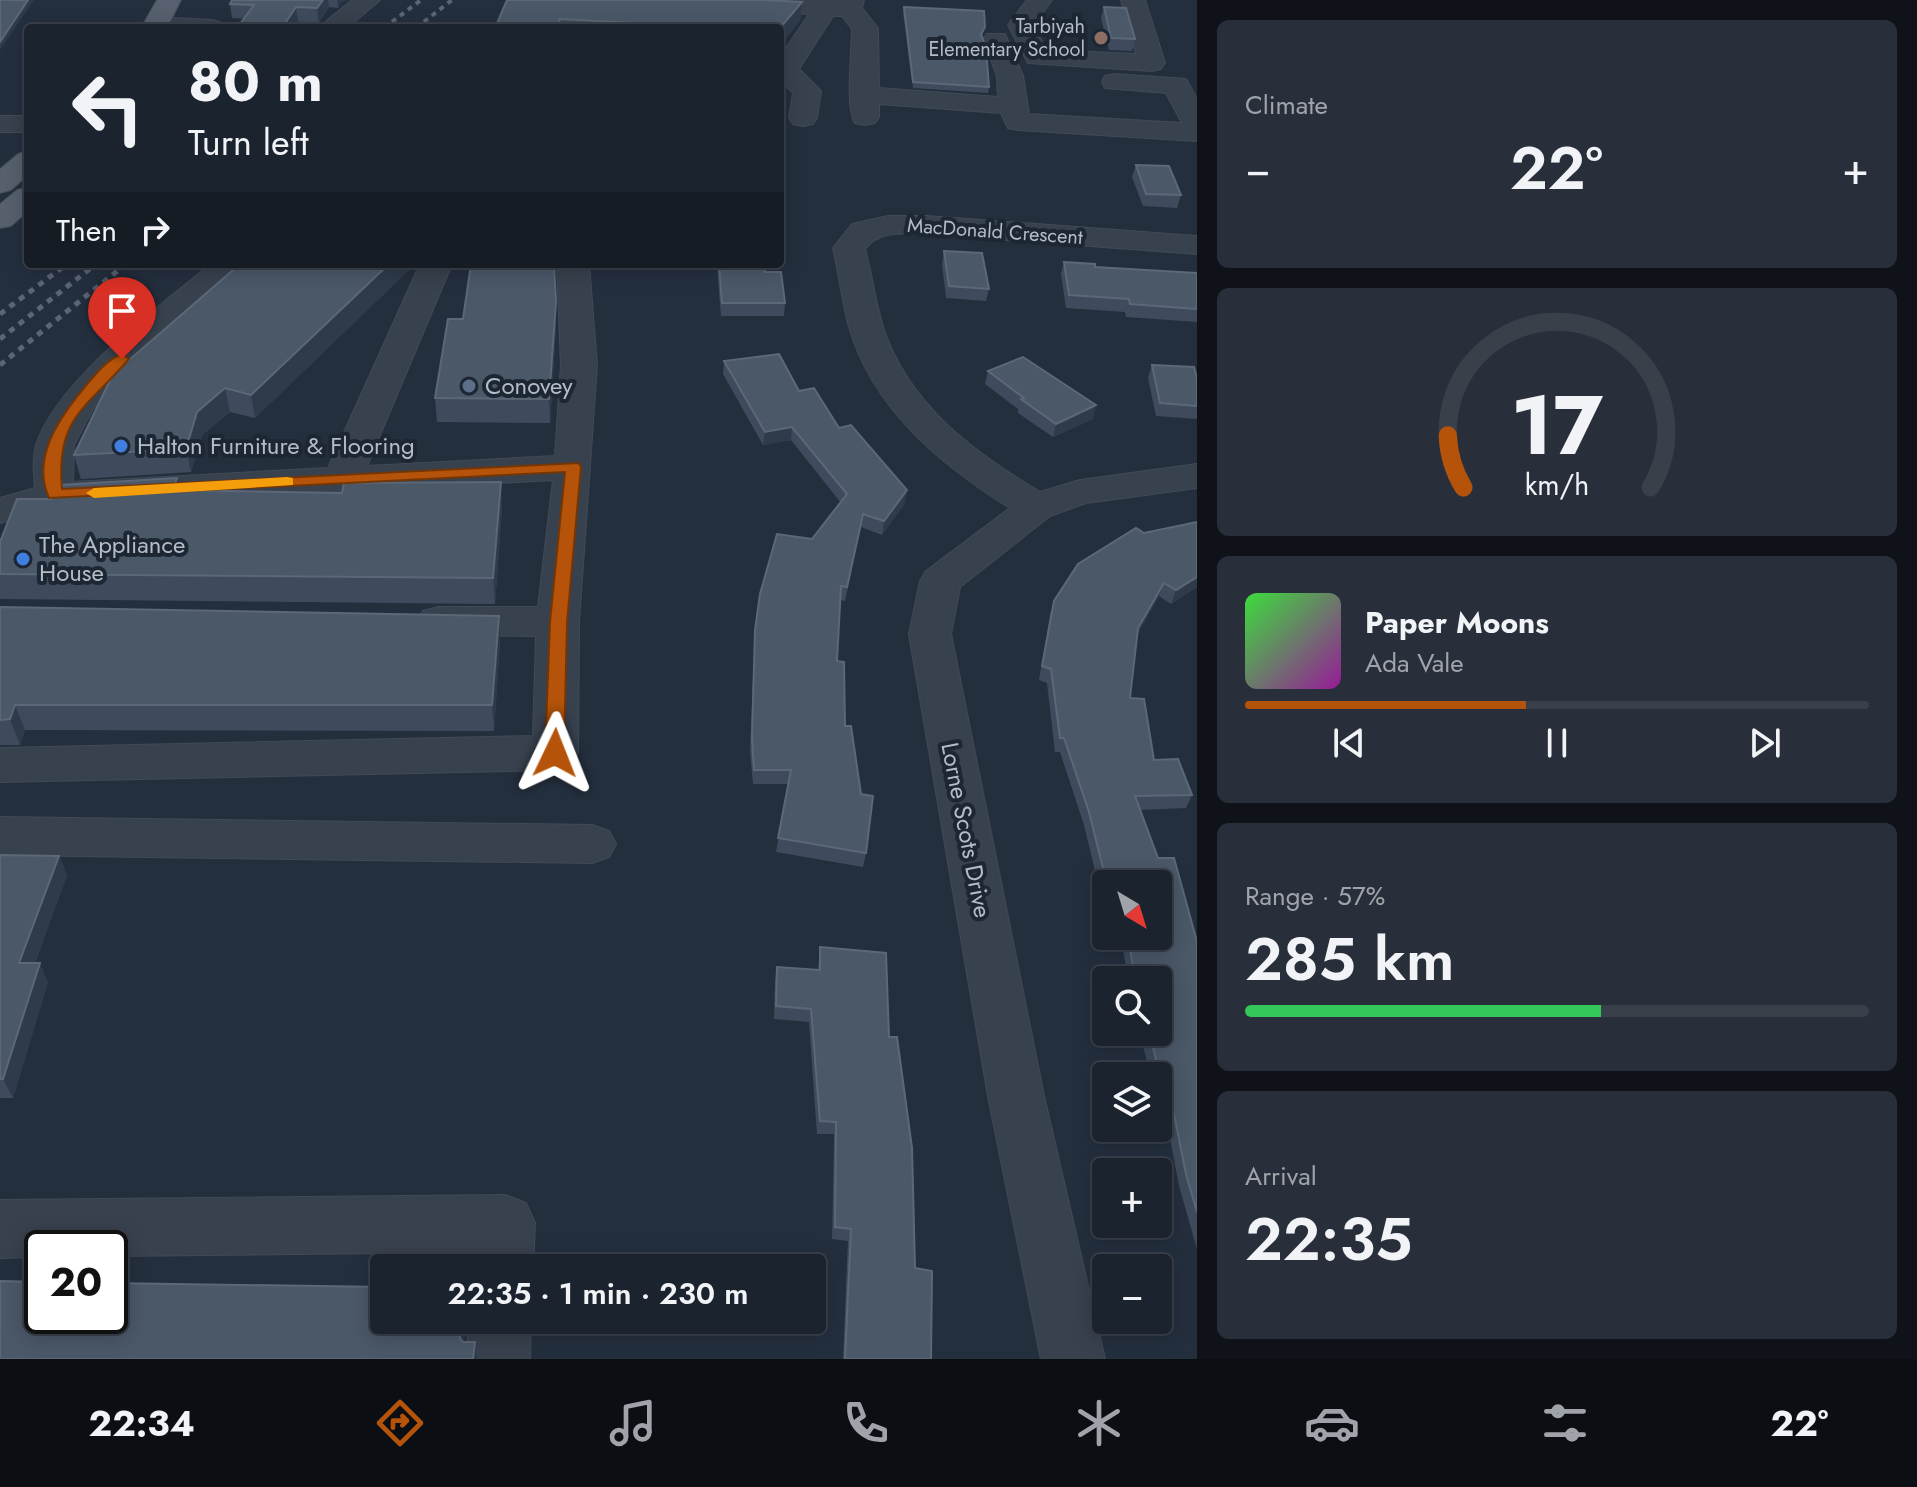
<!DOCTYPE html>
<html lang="en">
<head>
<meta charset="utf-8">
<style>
	:root { --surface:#1b232e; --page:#282f3a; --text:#f1f3f6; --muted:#a0a4aa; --line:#39404a; --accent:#b45309 }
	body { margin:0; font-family:Jost,sans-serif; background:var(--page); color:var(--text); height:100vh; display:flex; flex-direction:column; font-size:30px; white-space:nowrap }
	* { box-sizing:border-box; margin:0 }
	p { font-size:26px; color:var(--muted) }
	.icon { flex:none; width:44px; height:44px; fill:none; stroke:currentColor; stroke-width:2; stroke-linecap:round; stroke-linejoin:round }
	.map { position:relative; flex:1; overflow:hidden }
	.sheet { display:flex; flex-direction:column; gap:20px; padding:20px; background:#0f1319; width:720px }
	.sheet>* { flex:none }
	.banner { position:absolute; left:24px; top:24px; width:760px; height:244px; border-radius:8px; box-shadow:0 4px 20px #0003,0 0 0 2px var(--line); background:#1b232e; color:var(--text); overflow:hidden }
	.needle { width:52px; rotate:142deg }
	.fabs { position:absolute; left:1092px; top:870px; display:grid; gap:16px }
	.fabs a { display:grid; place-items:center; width:80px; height:80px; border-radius:8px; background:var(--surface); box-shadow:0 4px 20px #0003,0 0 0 2px var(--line); font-size:40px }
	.speed { position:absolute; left:24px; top:1230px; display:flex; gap:16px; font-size:40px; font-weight:700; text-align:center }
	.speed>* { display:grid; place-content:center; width:104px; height:104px; border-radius:50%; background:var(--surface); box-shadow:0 4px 20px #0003,0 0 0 2px var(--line); line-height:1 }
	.speed .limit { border:4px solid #111; border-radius:12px; background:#fff; color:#111 }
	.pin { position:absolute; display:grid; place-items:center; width:68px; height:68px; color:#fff; margin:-82px -34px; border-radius:50% 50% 50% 0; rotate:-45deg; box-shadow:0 0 8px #0007 }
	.pin .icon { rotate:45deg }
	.me { position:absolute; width:88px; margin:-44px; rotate:2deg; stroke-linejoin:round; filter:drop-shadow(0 0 6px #0008) }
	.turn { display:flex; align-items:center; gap:28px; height:168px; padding:0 32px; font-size:36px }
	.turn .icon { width:104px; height:104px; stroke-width:2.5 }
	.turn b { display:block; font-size:56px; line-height:68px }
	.then { display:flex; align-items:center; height:76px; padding:0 32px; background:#0003; gap:16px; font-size:30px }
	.big { font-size:60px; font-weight:600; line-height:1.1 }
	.sheet .card { flex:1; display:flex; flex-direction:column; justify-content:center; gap:12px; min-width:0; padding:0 28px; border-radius:12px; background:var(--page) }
	.sheet .dial { align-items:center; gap:0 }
	.dial svg { height:208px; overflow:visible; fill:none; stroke:var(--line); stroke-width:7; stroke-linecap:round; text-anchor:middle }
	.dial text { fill:var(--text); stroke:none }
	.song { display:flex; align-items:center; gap:24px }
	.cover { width:96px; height:96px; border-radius:12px; background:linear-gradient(135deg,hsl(120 70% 55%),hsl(300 70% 35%)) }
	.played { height:8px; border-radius:4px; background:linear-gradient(90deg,var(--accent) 45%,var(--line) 45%) }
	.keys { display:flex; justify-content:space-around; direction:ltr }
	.heat { display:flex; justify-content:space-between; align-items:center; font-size:44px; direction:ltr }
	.charge { height:12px; border-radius:6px; background:linear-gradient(90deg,#34c759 57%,var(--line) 0) }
	.trip { position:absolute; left:370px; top:1254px; width:456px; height:80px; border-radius:8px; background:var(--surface); box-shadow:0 4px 20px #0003,0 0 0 2px var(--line); font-weight:600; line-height:80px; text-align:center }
	.tab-bar { display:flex; height:128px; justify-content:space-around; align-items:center; background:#0b0e12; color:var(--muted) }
	.tab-bar .icon { width:56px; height:56px }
	.tab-bar .current { color:var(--accent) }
	.tab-bar b { font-size:36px; color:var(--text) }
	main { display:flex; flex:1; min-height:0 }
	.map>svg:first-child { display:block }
</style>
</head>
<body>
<main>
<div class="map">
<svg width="1197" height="1359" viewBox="0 0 1197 1359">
	<rect width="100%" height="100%" fill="#242f3e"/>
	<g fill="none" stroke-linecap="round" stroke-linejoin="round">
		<g stroke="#414a57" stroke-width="2">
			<g id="minor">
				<path d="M352,0H380L347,28H318Z"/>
				<path d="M661,0H864L862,8L878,28L879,88L998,97L997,76L983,39L987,34H1005L1023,76L1029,114L1182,123L1166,93L1105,88L1102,82L1105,76L1115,74L1186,79L1197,99V141L1018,130L1008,128L1001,113L879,104V117L875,123L865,125L855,123C845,108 852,50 852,29L842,16H833L799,69L821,91L817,118L813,124L803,126L793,124L789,118L793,93L784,84L780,85V57L809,14L673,7L664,5Z"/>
				<path d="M1027,0H1052L1034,25L1046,50L1136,54L1121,0H1145L1165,63L1161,69L1152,71L1028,63L1008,25Z"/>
				<path d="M155,17L213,20L222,23L226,28H144L142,25L146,20Z"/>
				<rect x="0" y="116" width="28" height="16"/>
				<path d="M888,216H927L1197,236V254L927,234C904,234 881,229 865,249C872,274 875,301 883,327C908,404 973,452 1040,492L1080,480L1197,464V488L1086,503L1050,516L960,587L951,634L1044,1096L1105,1359H1041L988,1096L909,634L920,581L926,571L1010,508C940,464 873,409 849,327C842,301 839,274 833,248L852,224Z"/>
				<path d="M211,264H246L143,356L94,407L74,445L73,482L328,468L420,264H452L367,466L555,456L561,365L557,264H589L597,365L579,622L578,753L571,765L555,770L0,782V748L533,736L536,636L438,635L423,631L417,621L423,611L438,607H538L553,480L57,507L0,523V498L35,488C34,474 32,459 36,445C58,379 158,308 211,264Z"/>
				<path d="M0,817L592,825L609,831L616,844L609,857L592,863L0,855Z"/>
				<path d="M505,1195L526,1203L535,1223L533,1268H473L474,1252L110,1256V1248H42V1257L0,1258V1200Z"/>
				<path d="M469,1320H531L530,1359H466Z"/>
			</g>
		</g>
		<g stroke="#414a57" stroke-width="2">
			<g id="major">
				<path d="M157,0H181L167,28H141Z"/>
				<path d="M28,151V175L11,190L0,193V169L18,154Z"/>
				<path d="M28,187V211L11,226L0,228V204L17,190Z"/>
			</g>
		</g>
		<use href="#minor" fill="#38414e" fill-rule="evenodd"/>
		<use href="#major" fill="#56606e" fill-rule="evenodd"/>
		<g stroke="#5a6575" stroke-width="4" stroke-dasharray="5 5" stroke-linecap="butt">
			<path d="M384,28L421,0"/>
			<path d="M416,28L452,0"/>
		</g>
		<g stroke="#5a6575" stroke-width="5" stroke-dasharray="6 6" stroke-linecap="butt">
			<path d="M0,314L67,264"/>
			<path d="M0,339L96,264"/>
			<path d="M0,365L126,264"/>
		</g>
	</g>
	<g fill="#3f4b5c">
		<path d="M232,0H348L341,2L338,8L329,7L319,23L232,18L230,4Z"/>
		<path d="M507,0L802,2L800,21L780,28H495Z"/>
		<path d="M904,7L985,27L982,37L989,87L988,93L913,88L903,12Z"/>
		<path d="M1104,7L1135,39L1132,51L1109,50L1101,18Z"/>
		<path d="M1136,165L1181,195L1177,208L1143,206L1132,177Z"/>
		<path d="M944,251L989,289L986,301L946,298L942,264Z"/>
		<path d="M1064,262L1095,267L1197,273V322L1126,317L1125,312L1066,308L1061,274Z"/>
		<path d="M699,264H764L765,272L785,303L784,316H721L717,266H699Z"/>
		<path d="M410,269L255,418L230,412L202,435L191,472L81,479L74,455Z"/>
		<path d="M463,319L556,325L550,423L437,422L435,398Z"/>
		<path d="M724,361L799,391L839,428L905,503L882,535L861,527L845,601L840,600L837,661L845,726L866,853L863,867L776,852L788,784H753L750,751L755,630L812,539L841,503L791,440L763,445L723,374Z"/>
		<path d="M1152,365L1197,378V419L1156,416L1148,378Z"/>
		<path d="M988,371L1093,419L1053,437L1018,413V409L985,384Z"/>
		<path d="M179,490L502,507L495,604L0,599V542L52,499Z"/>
		<path d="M1197,522V587L1171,604L1159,596L1137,635L1130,698L1154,760L1192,795L1186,808L1140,810L1158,858L1196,938H1197V1249L1179,1186L1161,1092H1158V1076H1151L1139,1032H1158V980H1128L1121,936H1158V884H1106V908H1104L1084,825L1060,752H1055L1047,683L1039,680L1050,615L1054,601L1144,533Z"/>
		<path d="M0,607L500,641L494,731L25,730L20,745H0Z"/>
		<path d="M0,855L59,856L67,875L35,963L48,982L13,1098H0Z"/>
		<path d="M820,947L889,1037L915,1268L931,1359H843L848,1241L832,1239L834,1134H817L809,1022L774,1019L775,980L777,967L818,970Z"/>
	</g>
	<g fill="#2f3b4b">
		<path d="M28,0H34L0,50V42Z"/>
		<path d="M323,0H328L329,7L319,23L317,8Z"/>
		<path d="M337,0H348L341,2L338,8Z"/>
		<path d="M802,2L800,21L780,46V28Z"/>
		<path d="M296,7L298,22L294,28H282Z"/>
		<path d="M389,264H410V269L255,418L251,395Z"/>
		<path d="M556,302V325L550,423L549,399Z"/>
		<path d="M225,388L230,412L202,435L191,472L186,449L197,412Z"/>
		<path d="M1096,405L1093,419L1053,437L1056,424Z"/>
		<path d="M792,427L791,440L763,445L765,432Z"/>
		<path d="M177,478L183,503L173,490Z"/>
		<path d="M501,482L502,507L495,604L493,578Z"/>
		<path d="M907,490L905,503L882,535L884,521Z"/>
		<path d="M1197,577V587L1171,604L1176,590Z"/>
		<path d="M1164,583L1159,596L1133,642L1138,628Z"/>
		<path d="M499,616L500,641L494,731L492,705Z"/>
		<path d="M15,705L25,730L20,745L10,719Z"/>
		<path d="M59,856L67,875L28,982L19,963Z"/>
		<path d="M40,963L48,982L13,1098L3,1079Z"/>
		<path d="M461,1320H466L463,1359L460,1338Z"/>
		<path d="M475,1342L477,1359H473Z"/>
	</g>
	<g fill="#4b5868" stroke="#5c6777" stroke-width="2">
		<path d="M0,0H28L0,42Z"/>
		<path d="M232,0H323L317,8L296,7L282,28H237L254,5L230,4Z"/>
		<path d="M507,0H763L802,2L780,28H730L560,19L557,28H495Z"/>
		<path d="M904,7L984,11L985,27L981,34L986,48L989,87L913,82Z"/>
		<path d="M1104,7L1126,8L1135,39L1111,38Z"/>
		<path d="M1136,165L1169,166L1181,195L1146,194Z"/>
		<path d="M944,251L982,253L989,289L949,286Z"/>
		<path d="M1064,262L1095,264V267L1197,273V309L1130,304L1129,299L1069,295Z"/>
		<path d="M240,264H389L251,395L225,388L197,412L186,449L74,455L113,374Z"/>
		<path d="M471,264H554L556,302L549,399L435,398L448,319H463Z"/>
		<path d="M719,264H764L765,272H781L785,303H722Z"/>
		<path d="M779,354L799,391L814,388L839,428L851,425L907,490L884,521L863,514L847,587L841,586L837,661L844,662L845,726H851L861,794L873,796L866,853L778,838L791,770H754L752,737L755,630L760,594L777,534L812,539L847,494L792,427L765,432L724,361Z"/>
		<path d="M1023,357L1096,405L1056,424L1021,399L1024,398L988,371Z"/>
		<path d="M1152,365L1194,367L1197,378V406L1160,403Z"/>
		<path d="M177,478L173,490L342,493L344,483L501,482L493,578L0,574V542L17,499H52L59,485Z"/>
		<path d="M1197,522V577L1176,590L1164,583L1138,628L1130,698L1144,699L1154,760L1178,759L1192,795L1135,796L1158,858H1174L1196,938H1197V1212L1186,1174L1167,1079H1161L1149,1032H1158V980H1135L1128,936H1158V884H1107L1089,812L1064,738H1060L1051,669L1042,666L1054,601L1078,564L1136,528L1144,533Z"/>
		<path d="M0,607L499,616L492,705H15L10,719L0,720Z"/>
		<path d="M0,855L59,856L19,963H40L3,1079H0Z"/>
		<path d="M820,947L886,953L889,1037H897L912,1148L915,1268L932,1271L931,1359H845L851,1229L835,1227L836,1122L820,1121L811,1009L776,1006L777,967L820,970Z"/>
		<path d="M0,1281L42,1282V1316H110V1283L384,1287V1320H461L460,1338L463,1342H475L473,1359H0Z"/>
	</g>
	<path fill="#b45309" stroke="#753606" stroke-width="2" d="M122,354L129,359C88,407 55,417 62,489L579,463L581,467L567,622L564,753L562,758L555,760L545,753L550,622L565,472L49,498C31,458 59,418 84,388C94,376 106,360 122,354Z"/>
	<path fill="#f59e0b" d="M287,477L293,478V485L94,498L86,493L94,488Z"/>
	<circle fill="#8d6e63" stroke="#1d2633" stroke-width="3" cx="1101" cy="38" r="8"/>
	<circle fill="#5c6f8a" stroke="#1d2633" stroke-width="3" cx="469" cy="386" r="8"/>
	<g fill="#3f7fe0" stroke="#1d2633" stroke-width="3">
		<circle cx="121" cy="446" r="8"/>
		<circle cx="23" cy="559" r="8"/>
	</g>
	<g text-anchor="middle" stroke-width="8" stroke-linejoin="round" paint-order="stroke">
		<g font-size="20" fill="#b4bcc9" stroke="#1d2633" text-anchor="end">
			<text x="1085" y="33">Tarbiyah<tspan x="1085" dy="23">Elementary School</tspan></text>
		</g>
		<g font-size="20" fill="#b4bcc9" stroke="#1d2633">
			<text transform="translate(995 231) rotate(4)" y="7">MacDonald Crescent</text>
		</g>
		<g font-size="24" fill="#b4bcc9" stroke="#1d2633" text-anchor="start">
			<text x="485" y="394">Conovey</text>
			<text x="137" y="454">Halton Furniture &amp; Flooring</text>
			<text x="39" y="553">The Appliance<tspan x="39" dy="28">House</tspan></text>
		</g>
		<g font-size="24" fill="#b4bcc9" stroke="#1d2633">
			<text transform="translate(966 830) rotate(79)" y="8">Lorne Scots Drive</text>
		</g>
	</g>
</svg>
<div class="fabs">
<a><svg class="needle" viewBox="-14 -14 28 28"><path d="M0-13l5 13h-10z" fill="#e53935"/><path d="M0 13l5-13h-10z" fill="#a0a4aa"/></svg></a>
<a><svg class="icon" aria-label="search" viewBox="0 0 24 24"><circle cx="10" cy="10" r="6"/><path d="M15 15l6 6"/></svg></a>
<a><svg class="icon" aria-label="layers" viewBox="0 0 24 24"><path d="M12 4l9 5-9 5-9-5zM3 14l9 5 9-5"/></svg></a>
<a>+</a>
<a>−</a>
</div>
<div class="speed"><div class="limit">20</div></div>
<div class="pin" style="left:122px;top:359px;background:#d93025"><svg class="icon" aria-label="arrive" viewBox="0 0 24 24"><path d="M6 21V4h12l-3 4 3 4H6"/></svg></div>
<svg class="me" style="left:555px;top:753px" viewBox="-20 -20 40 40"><path d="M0-17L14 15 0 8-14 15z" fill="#b45309" stroke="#fff" stroke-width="4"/></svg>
<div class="trip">22:35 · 1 min · 230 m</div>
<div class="banner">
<div class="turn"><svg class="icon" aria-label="left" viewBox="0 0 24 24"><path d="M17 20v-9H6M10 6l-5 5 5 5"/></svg><div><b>80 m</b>Turn left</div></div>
<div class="then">Then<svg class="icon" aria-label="right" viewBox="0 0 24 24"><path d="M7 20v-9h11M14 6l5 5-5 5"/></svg></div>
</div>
</div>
<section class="sheet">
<div class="card"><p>Climate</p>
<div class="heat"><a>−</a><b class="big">22°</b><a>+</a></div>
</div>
<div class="card dial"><svg viewBox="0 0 100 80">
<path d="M14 69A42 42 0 1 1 86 69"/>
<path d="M14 69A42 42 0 0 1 8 49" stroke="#b45309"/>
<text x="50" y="56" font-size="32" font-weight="700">17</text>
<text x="50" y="72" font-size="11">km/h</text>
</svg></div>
<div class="card">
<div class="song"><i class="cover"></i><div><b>Paper Moons</b><p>Ada Vale</p></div></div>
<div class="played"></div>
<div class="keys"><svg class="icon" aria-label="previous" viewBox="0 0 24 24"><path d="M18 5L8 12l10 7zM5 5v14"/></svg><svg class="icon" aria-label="pause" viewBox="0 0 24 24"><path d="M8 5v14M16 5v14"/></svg><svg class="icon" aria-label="next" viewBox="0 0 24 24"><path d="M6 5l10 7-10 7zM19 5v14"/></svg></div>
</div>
<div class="card"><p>Range · 57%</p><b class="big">285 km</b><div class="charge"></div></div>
<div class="card"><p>Arrival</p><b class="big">22:35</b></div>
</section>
</main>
<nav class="tab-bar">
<b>22:34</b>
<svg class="icon current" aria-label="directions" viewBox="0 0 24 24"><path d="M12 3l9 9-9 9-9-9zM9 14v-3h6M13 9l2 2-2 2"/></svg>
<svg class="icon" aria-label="music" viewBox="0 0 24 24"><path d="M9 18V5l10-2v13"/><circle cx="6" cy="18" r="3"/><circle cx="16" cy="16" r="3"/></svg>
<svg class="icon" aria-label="phone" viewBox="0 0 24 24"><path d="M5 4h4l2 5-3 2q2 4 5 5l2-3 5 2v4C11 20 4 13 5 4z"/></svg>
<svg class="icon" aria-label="climate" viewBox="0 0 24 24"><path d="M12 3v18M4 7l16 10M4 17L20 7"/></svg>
<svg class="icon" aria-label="car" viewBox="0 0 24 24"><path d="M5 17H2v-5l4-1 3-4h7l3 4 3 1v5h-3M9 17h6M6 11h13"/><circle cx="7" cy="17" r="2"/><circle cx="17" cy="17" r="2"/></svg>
<svg class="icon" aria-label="filters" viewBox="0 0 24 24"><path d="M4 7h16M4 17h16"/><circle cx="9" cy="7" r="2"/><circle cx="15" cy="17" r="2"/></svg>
<b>22°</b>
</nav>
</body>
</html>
